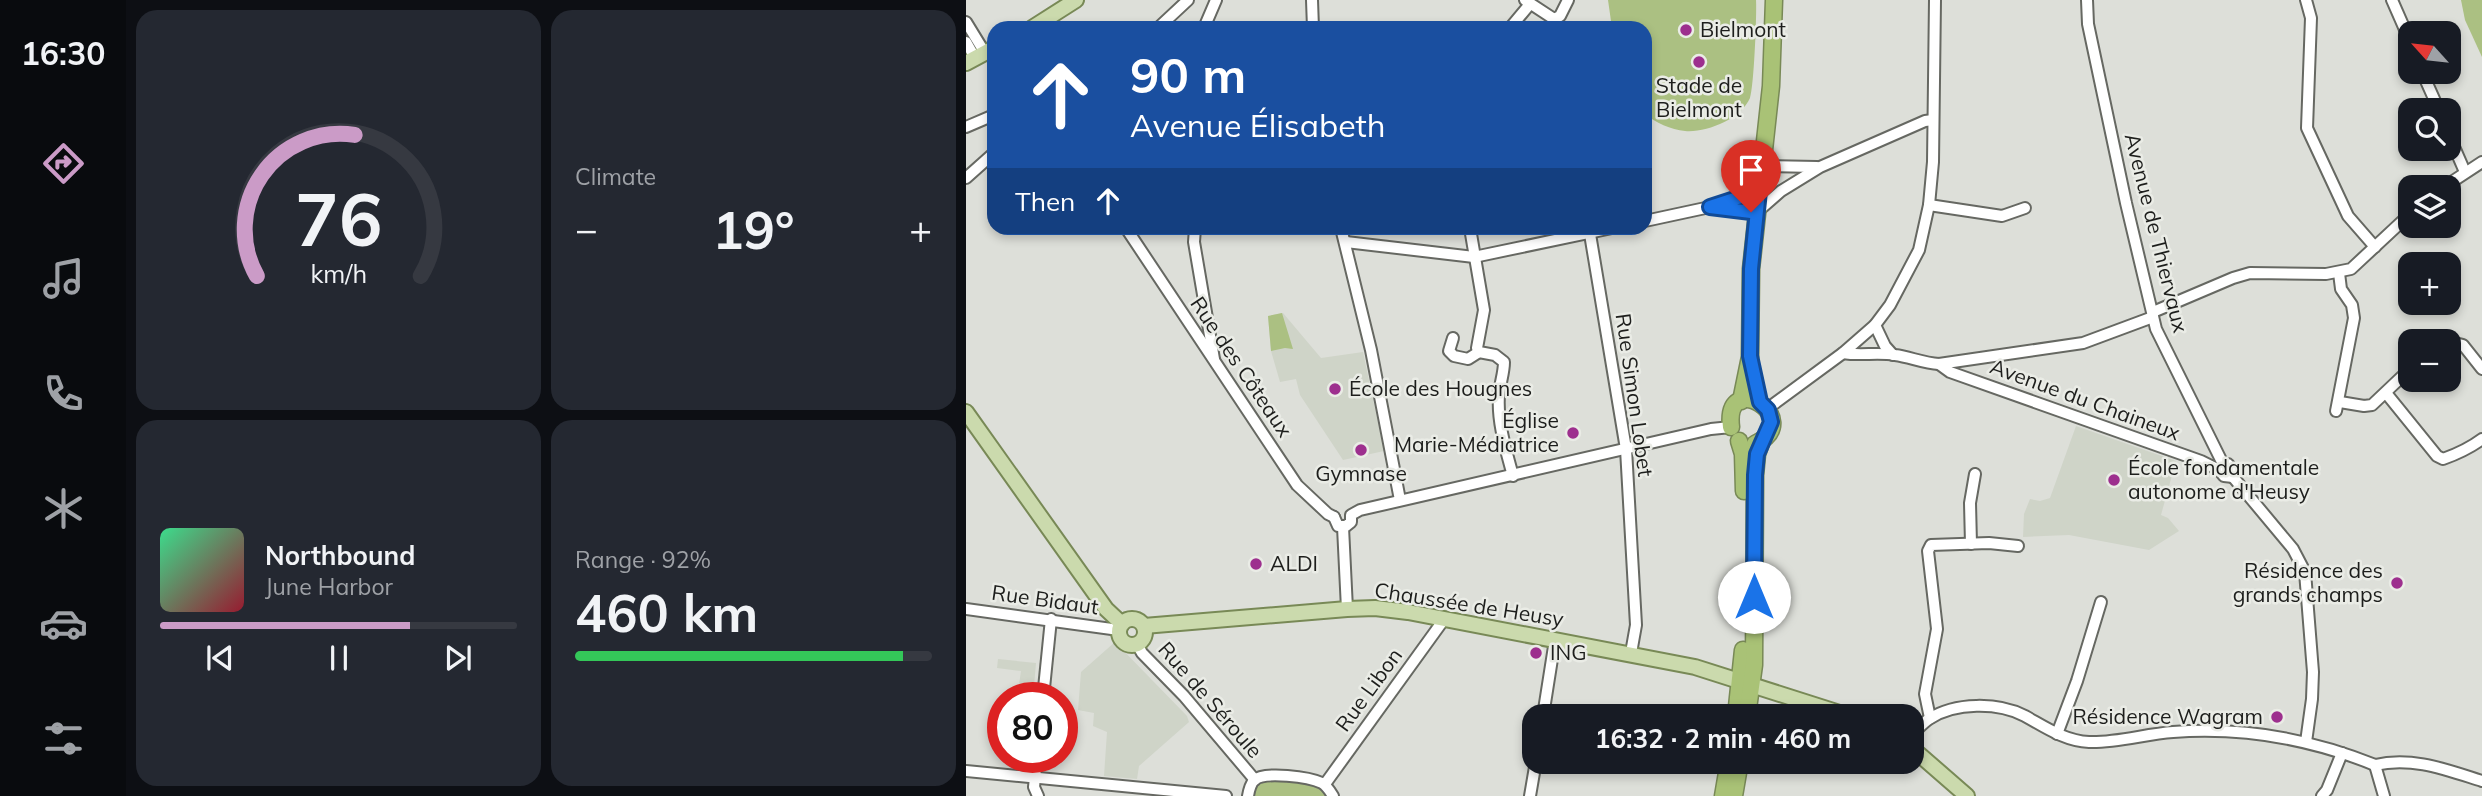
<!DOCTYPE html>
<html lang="en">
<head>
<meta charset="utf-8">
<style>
	:root { --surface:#171b24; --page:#242831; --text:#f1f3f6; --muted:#9ea1a6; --line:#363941; --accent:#cb9bc7 }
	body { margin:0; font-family:Mulish,sans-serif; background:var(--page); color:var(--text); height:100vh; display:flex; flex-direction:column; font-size:26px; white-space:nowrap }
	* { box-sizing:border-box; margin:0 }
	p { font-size:23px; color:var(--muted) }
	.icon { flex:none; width:38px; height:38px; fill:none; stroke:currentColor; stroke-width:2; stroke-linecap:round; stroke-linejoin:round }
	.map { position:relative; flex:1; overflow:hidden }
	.panel { display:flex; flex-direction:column; gap:10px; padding:10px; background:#0d0f14; width:840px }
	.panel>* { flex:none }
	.hud { position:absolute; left:21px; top:21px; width:665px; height:214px; border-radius:21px; box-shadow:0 4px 10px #0003; background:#1a4fa0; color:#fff; overflow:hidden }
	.needle { width:46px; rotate:297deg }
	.buttons { position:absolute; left:1432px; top:21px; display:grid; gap:14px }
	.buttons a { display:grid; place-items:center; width:63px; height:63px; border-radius:14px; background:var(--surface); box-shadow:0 4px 10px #0003; font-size:35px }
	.speed { position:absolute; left:21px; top:682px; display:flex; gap:14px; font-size:35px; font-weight:700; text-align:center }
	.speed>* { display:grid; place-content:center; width:91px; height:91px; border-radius:50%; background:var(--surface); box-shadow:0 4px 10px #0003; line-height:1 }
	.speed .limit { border:10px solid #d22; background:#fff; color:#111 }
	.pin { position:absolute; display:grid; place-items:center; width:60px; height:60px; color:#fff; margin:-72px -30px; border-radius:50% 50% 50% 0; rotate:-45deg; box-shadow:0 0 7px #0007 }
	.pin .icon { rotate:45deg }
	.me { position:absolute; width:77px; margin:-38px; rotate:0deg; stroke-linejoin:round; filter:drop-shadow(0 0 5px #0008) }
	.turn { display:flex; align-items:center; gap:24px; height:147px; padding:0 28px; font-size:32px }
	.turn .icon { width:91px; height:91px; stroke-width:2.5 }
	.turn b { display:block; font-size:49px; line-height:60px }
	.then { display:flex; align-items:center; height:66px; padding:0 28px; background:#0003; gap:14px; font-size:26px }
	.big { font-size:52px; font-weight:700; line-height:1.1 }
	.panel .card { flex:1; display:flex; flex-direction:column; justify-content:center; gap:10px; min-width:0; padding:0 24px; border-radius:21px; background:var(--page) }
	.panel .dial { align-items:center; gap:0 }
	.dial svg { height:182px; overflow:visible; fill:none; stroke:var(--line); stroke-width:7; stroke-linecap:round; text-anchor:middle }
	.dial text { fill:var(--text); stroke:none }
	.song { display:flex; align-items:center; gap:21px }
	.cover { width:84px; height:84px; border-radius:10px; background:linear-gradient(135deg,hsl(150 70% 55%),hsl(350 70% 35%)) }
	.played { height:7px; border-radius:4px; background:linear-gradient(90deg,var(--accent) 70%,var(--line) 70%) }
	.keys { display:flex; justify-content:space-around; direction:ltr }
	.heat { display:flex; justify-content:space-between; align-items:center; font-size:38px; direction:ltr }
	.charge { height:10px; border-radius:5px; background:linear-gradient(90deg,#34c759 92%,var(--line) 0) }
	.panel .tiles { flex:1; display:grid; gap:10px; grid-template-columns:repeat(2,1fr) }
	.trip { position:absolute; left:556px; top:704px; width:402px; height:70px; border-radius:21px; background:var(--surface); box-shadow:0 4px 10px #0003; font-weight:700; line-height:70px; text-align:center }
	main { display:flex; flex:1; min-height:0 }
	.dock { display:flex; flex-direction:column; width:126px; justify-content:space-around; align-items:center; background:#090b0e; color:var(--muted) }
	.dock .icon { width:49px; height:49px }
	.dock .active { color:var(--accent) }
	.dock b { font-size:32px; color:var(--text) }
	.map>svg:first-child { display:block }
</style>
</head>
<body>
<main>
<nav class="dock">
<b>16:30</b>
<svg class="icon active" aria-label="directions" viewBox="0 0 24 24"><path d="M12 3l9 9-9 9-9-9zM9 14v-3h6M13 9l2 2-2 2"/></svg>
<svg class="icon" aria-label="music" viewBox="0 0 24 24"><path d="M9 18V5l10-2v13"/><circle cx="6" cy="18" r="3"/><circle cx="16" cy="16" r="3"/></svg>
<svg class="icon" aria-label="phone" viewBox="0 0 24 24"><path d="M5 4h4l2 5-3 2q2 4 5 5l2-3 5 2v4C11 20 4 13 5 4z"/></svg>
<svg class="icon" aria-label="climate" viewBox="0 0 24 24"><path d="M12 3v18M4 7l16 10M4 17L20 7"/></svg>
<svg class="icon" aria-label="car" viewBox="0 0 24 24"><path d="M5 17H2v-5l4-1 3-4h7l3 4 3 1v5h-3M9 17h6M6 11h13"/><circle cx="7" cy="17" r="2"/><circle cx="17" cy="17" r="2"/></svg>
<svg class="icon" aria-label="filters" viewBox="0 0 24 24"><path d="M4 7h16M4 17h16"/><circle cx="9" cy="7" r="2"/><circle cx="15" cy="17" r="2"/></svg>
</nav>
<section class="panel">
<div class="tiles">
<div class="card dial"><svg viewBox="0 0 100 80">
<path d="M14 69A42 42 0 1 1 86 69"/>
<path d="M14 69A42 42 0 0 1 57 7" stroke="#cb9bc7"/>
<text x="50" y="56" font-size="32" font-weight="700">76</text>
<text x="50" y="72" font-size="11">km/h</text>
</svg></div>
<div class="card"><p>Climate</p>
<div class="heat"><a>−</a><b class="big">19°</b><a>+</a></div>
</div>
<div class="card">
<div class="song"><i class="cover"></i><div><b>Northbound</b><p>June Harbor</p></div></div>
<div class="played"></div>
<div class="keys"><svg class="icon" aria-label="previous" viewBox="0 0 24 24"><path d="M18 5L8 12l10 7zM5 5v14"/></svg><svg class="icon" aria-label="pause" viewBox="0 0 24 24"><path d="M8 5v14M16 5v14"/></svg><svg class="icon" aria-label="next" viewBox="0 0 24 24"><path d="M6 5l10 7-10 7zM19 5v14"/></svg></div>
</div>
<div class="card"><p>Range · 92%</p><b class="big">460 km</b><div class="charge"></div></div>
</div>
</section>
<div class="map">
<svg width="1516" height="796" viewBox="0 0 1516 796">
	<rect width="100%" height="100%" fill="#dddfd9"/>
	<g fill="#cfd4c8">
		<path d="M317,313L355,358L397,352L418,451L377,460L334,395L330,379L314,382L305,351L302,316Z"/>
		<path d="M1110,426L1210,461L1195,515L1202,518L1213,531L1183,550L1103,535L1057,537L1058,514L1064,499L1074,501L1084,498Z"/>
		<path d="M149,642L221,716L223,722L173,766L171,779L138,776L141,732L127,726L128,713L112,710L115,672Z"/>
		<path d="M32,659L70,663L67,698H51L55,671L31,668Z"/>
	</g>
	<g fill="#abc082">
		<path d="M642,0H790C791,14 788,88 784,98C775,119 740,133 719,131C705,130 689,122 679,114V28H646Z"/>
		<path d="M1495,0H1516V57L1499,20Z"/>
		<path d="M316,313L327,349L319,348L305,351L302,316Z"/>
		<path d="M303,778L346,784L353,786L362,796H286L290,787Z"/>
	</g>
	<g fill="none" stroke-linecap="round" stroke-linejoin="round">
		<g stroke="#666862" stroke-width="14">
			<g id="minor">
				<path d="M346,0L347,28"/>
				<path d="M559,0L588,19"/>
				<path d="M1121,0L1122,24L1160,203L1190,329L1257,464L1253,470L1258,476L1267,477L1268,472L1262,464H1257"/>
				<path d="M1340,0L1345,18L1341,128L1382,216L1409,247"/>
				<path d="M1426,0L1444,41"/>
				<path d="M588,19L594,16L602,0"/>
				<path d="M0,22L19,53"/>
				<path d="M192,28L222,0"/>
				<path d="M238,28L250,0"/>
				<path d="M544,28L564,4"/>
				<path d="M0,42L9,58"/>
				<path d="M1456,72L1473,110"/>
				<path d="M0,127L28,115"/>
				<path d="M1482,133L1499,172"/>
				<path d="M796,166L851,167"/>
				<path d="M0,178L28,153"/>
				<path d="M1478,187L1516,162"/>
				<path d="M963,205L1036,216L1059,208"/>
				<path d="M744,207L775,212H791L815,191L854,167L959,121L967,120"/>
				<path d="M679,221L744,207L793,191"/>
				<path d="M160,228L331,485L362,514L368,517"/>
				<path d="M229,228L228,242L248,359"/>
				<path d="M375,228L405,350L434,500"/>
				<path d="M504,228L518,310L511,348L513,352L529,355L538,362C538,373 534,383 533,395C531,422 540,450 547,476"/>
				<path d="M623,228L660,449L670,625L665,653"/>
				<path d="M380,242L508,257L646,228"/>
				<path d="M1187,312L1267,278L1284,273L1360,274L1385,269L1444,214"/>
				<path d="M909,325L919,346L927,355"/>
				<path d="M487,338L483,351L488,356L502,359L513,352"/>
				<path d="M1482,345L1489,343L1497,345L1516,369"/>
				<path d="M877,353C894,356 912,352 929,355C944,357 957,363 973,364L1117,343L1187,317"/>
				<path d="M973,364L984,372L1235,461L1253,470"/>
				<path d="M1420,393L1471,456L1477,459C1491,454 1504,448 1516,439"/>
				<path d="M1374,402L1398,406L1406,405L1444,369"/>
				<path d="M801,409L877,353L909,325L924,305L953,250L963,205L967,162L969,0"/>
				<path d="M1370,411L1388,318L1386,305L1375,289L1373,273"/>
				<path d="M1267,477L1327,549L1339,572L1347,672L1346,699L1340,742"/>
				<path d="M368,517L372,526H380L385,522V515L394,510L745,429L765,427"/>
				<path d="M377,527L381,609"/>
				<path d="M1005,544L1004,503L1009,474"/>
				<path d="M0,609L153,630"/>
				<path d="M171,644L176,653L218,696L289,780"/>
				<path d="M77,698L85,619"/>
				<path d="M577,716L589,640"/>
				<path d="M964,718L959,694L971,629L962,551L965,545L1023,543L1052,546"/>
				<path d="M947,733C952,729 957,723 963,719C989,702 1032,702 1059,716C1079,727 1099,741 1123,742C1151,743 1179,734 1207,732C1276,727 1345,739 1409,765"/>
				<path d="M1091,734L1111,681L1135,602"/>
				<path d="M71,758L68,787L72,796"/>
				<path d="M1409,765C1446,756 1481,770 1516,781"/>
				<path d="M1409,765L1418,796"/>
				<path d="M0,771L260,796"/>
				<path d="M359,784L479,618"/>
				<path d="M282,796C283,790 284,785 288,780C299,771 343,777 356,783C361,786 364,791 367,796"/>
				<path d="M564,796L570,761"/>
				<path d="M1356,796L1361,790L1376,753"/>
			</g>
		</g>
		<g stroke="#788956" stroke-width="18">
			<g id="major">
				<path d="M66,28L110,0"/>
				<path d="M0,63L28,48"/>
				<path d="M0,412L140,609L156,624"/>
				<circle cx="166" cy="632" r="13"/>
				<path d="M178,626L381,609L409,608L442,612L729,667L883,716"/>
				<path d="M947,749L1001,796"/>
			</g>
		</g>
		<g stroke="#788956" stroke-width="19">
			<g id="highway">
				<path d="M775,401L784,357L785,269L805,86L808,0"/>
				<path d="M765,427C758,367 841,419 789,444"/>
				<path d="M773,441L777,454L778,491"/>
				<path d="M770,716L777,650"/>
				<path d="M781,716L788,665L789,475L791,454L796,440"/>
				<path d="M757,796L763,761"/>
				<path d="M768,796L774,761"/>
			</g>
		</g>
		<use href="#minor" stroke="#fff" stroke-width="10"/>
		<use href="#major" stroke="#cbdaad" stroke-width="14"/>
		<use href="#highway" stroke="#a9c276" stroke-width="16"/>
	</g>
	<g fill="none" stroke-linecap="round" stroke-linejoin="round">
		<g stroke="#114b97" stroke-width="18">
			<path id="route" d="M785,212L744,207L793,191L785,269L784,356L794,402L802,410L805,422L791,454L789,475L788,597"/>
		</g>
		<use href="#route" stroke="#1a73e8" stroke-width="12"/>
	</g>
	<g fill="#9d2f8e" stroke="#eaece6" stroke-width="2.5">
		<circle cx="720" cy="30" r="7"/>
		<circle cx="733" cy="62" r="7"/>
		<circle cx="369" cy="389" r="7"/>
		<circle cx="607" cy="433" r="7"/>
		<circle cx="395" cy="450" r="7"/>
		<circle cx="1148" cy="480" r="7"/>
		<circle cx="290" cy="564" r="7"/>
		<circle cx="1431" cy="583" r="7"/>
		<circle cx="570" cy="653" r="7"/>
		<circle cx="1311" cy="717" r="7"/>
	</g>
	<g text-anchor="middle" stroke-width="5" stroke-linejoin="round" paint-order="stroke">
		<g font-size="21" fill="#1d1e1c" stroke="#eaece6" text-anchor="start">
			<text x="734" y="37">Bielmont</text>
			<text x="733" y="93" text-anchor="middle">Stade de<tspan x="733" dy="24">Bielmont</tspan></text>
			<text x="383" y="396">École des Hougnes</text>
			<text x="593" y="428" text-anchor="end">Église<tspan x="593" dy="24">Marie-Médiatrice</tspan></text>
			<text x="1162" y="475">École fondamentale<tspan x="1162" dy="24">autonome d'Heusy</tspan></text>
			<text x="395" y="481" text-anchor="middle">Gymnase</text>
			<text x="304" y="571">ALDI</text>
			<text x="1417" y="578" text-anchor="end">Résidence des<tspan x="1417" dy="24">grands champs</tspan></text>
			<text x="584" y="660">ING</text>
			<text x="1297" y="724" text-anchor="end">Résidence Wagram</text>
		</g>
		<g font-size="21" fill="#1d1e1c" stroke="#eaece6">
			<text transform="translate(1190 233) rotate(76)" y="7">Avenue de Thiervaux</text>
			<text transform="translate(275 367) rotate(56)" y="7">Rue des Côteaux</text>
			<text transform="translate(668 395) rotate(82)" y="7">Rue Simon Lobet</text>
			<text transform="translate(1119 400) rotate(20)" y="7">Avenue du Chaineux</text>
			<text transform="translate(79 600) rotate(8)" y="7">Rue Bidaut</text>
			<text transform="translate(503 605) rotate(9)" y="7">Chaussée de Heusy</text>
			<text transform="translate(403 690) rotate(-54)" y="7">Rue Libon</text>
			<text transform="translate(244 700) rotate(49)" y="7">Rue de Séroule</text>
		</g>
	</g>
</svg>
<div class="buttons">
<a><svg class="needle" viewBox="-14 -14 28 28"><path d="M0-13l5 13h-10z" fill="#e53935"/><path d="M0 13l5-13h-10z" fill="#9ea1a6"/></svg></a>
<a><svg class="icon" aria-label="search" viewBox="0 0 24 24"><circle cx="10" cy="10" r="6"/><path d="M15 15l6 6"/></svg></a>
<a><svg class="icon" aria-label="layers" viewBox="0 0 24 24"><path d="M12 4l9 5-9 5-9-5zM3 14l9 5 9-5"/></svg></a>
<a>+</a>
<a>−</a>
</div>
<div class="speed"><div class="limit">80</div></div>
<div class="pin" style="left:785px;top:212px;background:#d93025"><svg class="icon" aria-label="arrive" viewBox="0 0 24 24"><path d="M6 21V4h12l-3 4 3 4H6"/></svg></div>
<svg class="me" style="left:788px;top:597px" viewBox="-20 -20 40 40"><circle r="19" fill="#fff"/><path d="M0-13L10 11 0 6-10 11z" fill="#1a73e8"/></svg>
<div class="trip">16:32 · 2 min · 460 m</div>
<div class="hud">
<div class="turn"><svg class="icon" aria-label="ahead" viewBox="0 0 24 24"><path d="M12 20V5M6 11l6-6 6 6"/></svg><div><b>90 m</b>Avenue Élisabeth</div></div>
<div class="then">Then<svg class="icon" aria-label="ahead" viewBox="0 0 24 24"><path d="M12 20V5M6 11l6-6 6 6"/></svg></div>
</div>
</div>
</main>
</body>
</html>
